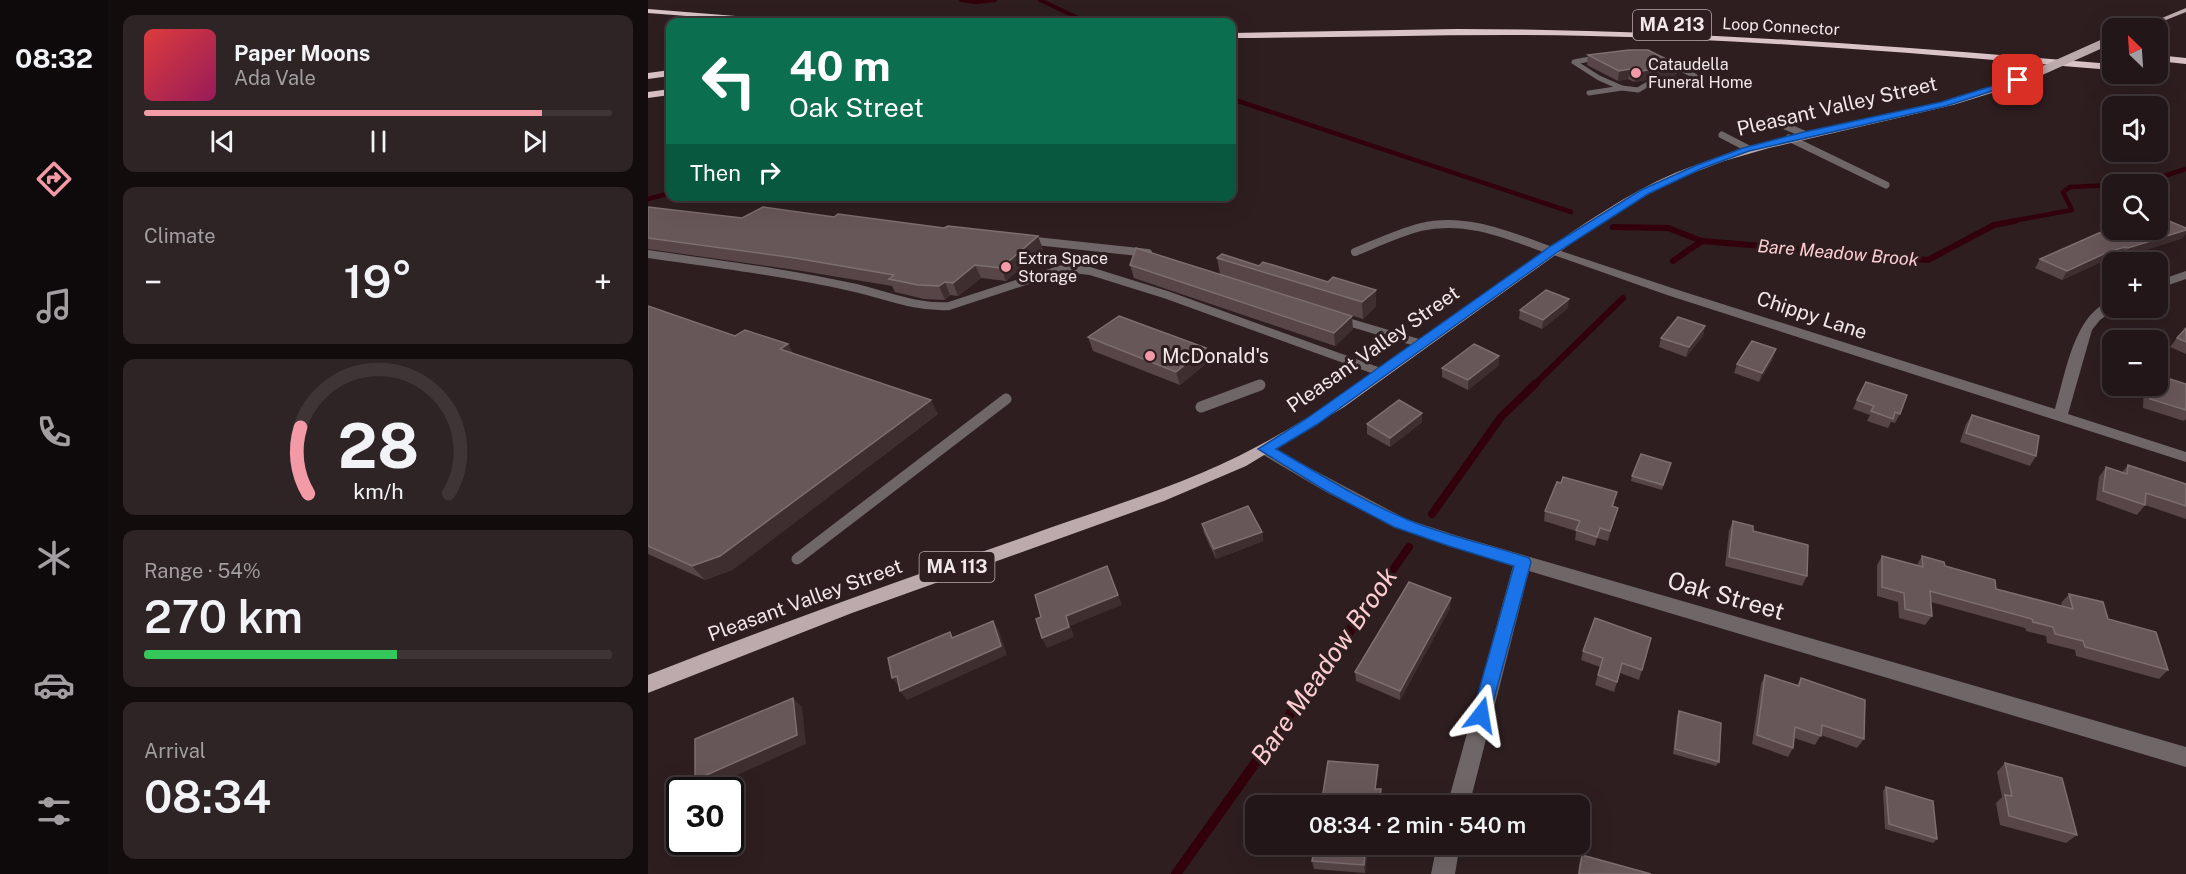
<!DOCTYPE html>
<html lang="en">
<head>
<meta charset="utf-8">
<style>
	:root { --surface:#221618; --page:#2e2325; --text:#f1f3f6; --muted:#a29fa2; --line:#3f3537; --accent:#f39aa7 }
	body { margin:0; font-family:"Public Sans",sans-serif; background:var(--page); color:var(--text); height:100vh; display:flex; flex-direction:column; font-size:22px; white-space:nowrap }
	* { box-sizing:border-box; margin:0 }
	p { font-size:20px; color:var(--muted) }
	.icon { flex:none; width:33px; height:33px; fill:none; stroke:currentColor; stroke-width:2; stroke-linecap:round; stroke-linejoin:round }
	.map { position:relative; flex:1; overflow:hidden }
	.details { display:flex; flex-direction:column; gap:15px; padding:15px; background:#130c0d; width:540px }
	.details>* { flex:none }
	.guide { position:absolute; left:18px; top:18px; width:570px; height:183px; border-radius:12px; box-shadow:0 6px 24px #0002,0 0 0 2px var(--line); background:#0b6e4f; color:#fff; overflow:hidden }
	.needle { width:39px; rotate:335deg }
	.buttons { position:absolute; left:1454px; top:18px; display:grid; gap:12px }
	.buttons a { display:grid; place-items:center; width:66px; height:66px; border-radius:12px; background:var(--surface); box-shadow:0 6px 24px #0002,0 0 0 2px var(--line); font-size:30px }
	.speed { position:absolute; left:18px; top:777px; display:flex; gap:12px; font-size:30px; font-weight:700; text-align:center }
	.speed>* { display:grid; place-content:center; width:78px; height:78px; border-radius:50%; background:var(--surface); box-shadow:0 6px 24px #0002,0 0 0 2px var(--line); line-height:1 }
	.speed .limit { border:3px solid #111; border-radius:9px; background:#fff; color:#111 }
	.pin { position:absolute; display:grid; place-items:center; width:51px; height:51px; color:#fff; margin:-26px; border-radius:12px; box-shadow:0 3px 9px #0006 }
	.me { position:absolute; width:66px; margin:-33px; rotate:14deg; stroke-linejoin:round; filter:drop-shadow(0 0 4px #0008) }
	.turn { display:flex; align-items:center; gap:21px; height:126px; padding:0 24px; font-size:27px }
	.turn .icon { width:78px; height:78px; stroke-width:2.5 }
	.turn b { display:block; font-size:42px; line-height:51px }
	.then { display:flex; align-items:center; height:57px; padding:0 24px; background:#0003; gap:12px; font-size:22px }
	.big { font-size:45px; font-weight:600; line-height:1.1 }
	.details .widget { flex:1; display:flex; flex-direction:column; justify-content:center; gap:9px; min-width:0; padding:0 21px; border-radius:12px; background:var(--page) }
	.details .dial { align-items:center; gap:0 }
	.dial svg { height:156px; overflow:visible; fill:none; stroke:var(--line); stroke-width:7; stroke-linecap:round; text-anchor:middle }
	.dial text { fill:var(--text); stroke:none }
	.song { display:flex; align-items:center; gap:18px }
	.cover { width:72px; height:72px; border-radius:9px; background:linear-gradient(135deg,hsl(0 70% 55%),hsl(330 70% 35%)) }
	.played { height:6px; border-radius:3px; background:linear-gradient(90deg,var(--accent) 85%,var(--line) 85%) }
	.keys { display:flex; justify-content:space-around; direction:ltr }
	.heat { display:flex; justify-content:space-between; align-items:center; font-size:33px; direction:ltr }
	.charge { height:9px; border-radius:4px; background:linear-gradient(90deg,#34c759 54%,var(--line) 0) }
	.trip { position:absolute; left:597px; top:795px; width:345px; height:60px; border-radius:12px; background:var(--surface); box-shadow:0 6px 24px #0002,0 0 0 2px var(--line); font-weight:600; line-height:60px; text-align:center }
	main { display:flex; flex:1; min-height:0 }
	.menu { display:flex; flex-direction:column; width:108px; justify-content:space-around; align-items:center; background:#0e090a; color:var(--muted) }
	.menu .icon { width:42px; height:42px }
	.menu .current { color:var(--accent) }
	.menu b { font-size:27px; color:var(--text) }
	.map>svg:first-child { display:block }
</style>
</head>
<body>
<main>
<nav class="menu">
<b>08:32</b>
<svg class="icon current" aria-label="directions" viewBox="0 0 24 24"><path d="M12 3l9 9-9 9-9-9zM9 14v-3h6M13 9l2 2-2 2"/></svg>
<svg class="icon" aria-label="music" viewBox="0 0 24 24"><path d="M9 18V5l10-2v13"/><circle cx="6" cy="18" r="3"/><circle cx="16" cy="16" r="3"/></svg>
<svg class="icon" aria-label="phone" viewBox="0 0 24 24"><path d="M5 4h4l2 5-3 2q2 4 5 5l2-3 5 2v4C11 20 4 13 5 4z"/></svg>
<svg class="icon" aria-label="climate" viewBox="0 0 24 24"><path d="M12 3v18M4 7l16 10M4 17L20 7"/></svg>
<svg class="icon" aria-label="car" viewBox="0 0 24 24"><path d="M5 17H2v-5l4-1 3-4h7l3 4 3 1v5h-3M9 17h6M6 11h13"/><circle cx="7" cy="17" r="2"/><circle cx="17" cy="17" r="2"/></svg>
<svg class="icon" aria-label="filters" viewBox="0 0 24 24"><path d="M4 7h16M4 17h16"/><circle cx="9" cy="7" r="2"/><circle cx="15" cy="17" r="2"/></svg>
</nav>
<section class="details">
<div class="widget">
<div class="song"><i class="cover"></i><div><b>Paper Moons</b><p>Ada Vale</p></div></div>
<div class="played"></div>
<div class="keys"><svg class="icon" aria-label="previous" viewBox="0 0 24 24"><path d="M18 5L8 12l10 7zM5 5v14"/></svg><svg class="icon" aria-label="pause" viewBox="0 0 24 24"><path d="M8 5v14M16 5v14"/></svg><svg class="icon" aria-label="next" viewBox="0 0 24 24"><path d="M6 5l10 7-10 7zM19 5v14"/></svg></div>
</div>
<div class="widget"><p>Climate</p>
<div class="heat"><a>−</a><b class="big">19°</b><a>+</a></div>
</div>
<div class="widget dial"><svg viewBox="0 0 100 80">
<path d="M14 69A42 42 0 1 1 86 69"/>
<path d="M14 69A42 42 0 0 1 10 35" stroke="#f39aa7"/>
<text x="50" y="56" font-size="32" font-weight="700">28</text>
<text x="50" y="72" font-size="11">km/h</text>
</svg></div>
<div class="widget"><p>Range · 54%</p><b class="big">270 km</b><div class="charge"></div></div>
<div class="widget"><p>Arrival</p><b class="big">08:34</b></div>
</section>
<div class="map">
<svg width="1538" height="874" viewBox="0 0 1538 874">
	<rect width="100%" height="100%" fill="#2e1e20"/>
	<g fill="none" stroke-linecap="round" stroke-linejoin="round">
		<g stroke="#31000b" stroke-width="4">
			<path d="M313,0L328,2L347,0"/>
			<path d="M392,0L428,17"/>
		</g>
		<g stroke="#31000b" stroke-width="4.5">
			<path d="M584,99L923,212"/>
			<path d="M1469,184L1513,177L1538,169"/>
			<path d="M0,199L22,193"/>
			<path d="M1359,222L1424,210L1415,192L1422,187L1464,185"/>
		</g>
		<g stroke="#31000b" stroke-width="6">
			<path d="M965,227L1020,228L1054,241"/>
			<path d="M1025,261L1054,241L1280,260L1346,225L1367,221"/>
			<path d="M885,386L975,298"/>
		</g>
		<g stroke="#31000b" stroke-width="8">
			<path d="M784,514L853,417L887,384"/>
			<path d="M725,598L761,547"/>
		</g>
		<path stroke="#31000b" stroke-width="10" d="M528,874L726,597"/>
		<g stroke="#6f6667" stroke-width="5">
			<path d="M1017,61L1047,76L1043,79L1021,80"/>
			<path d="M974,88L990,90L1000,84"/>
			<path d="M941,93L974,88L951,78L926,62L952,57"/>
		</g>
		<g stroke="#6f6667" stroke-width="7">
			<path d="M1121,119L1156,134"/>
			<path d="M1074,135L1101,149"/>
			<path d="M1141,138L1238,185"/>
		</g>
		<g stroke="#6f6667" stroke-width="8">
			<path d="M378,240L500,253"/>
			<path d="M707,252C729,243 750,233 773,227C818,216 862,236 904,251"/>
			<path d="M0,254C68,264 136,272 203,287C236,294 266,308 301,306L417,268L442,271L519,295L735,373"/>
			<path d="M690,319L774,344"/>
		</g>
		<g stroke="#6f6667" stroke-width="11">
			<path d="M553,407L612,385"/>
			<path d="M149,559L358,399"/>
		</g>
		<g fill="#6f6667" fill-rule="evenodd">
			<path d="M904,248L1027,289L1407,409C1417,377 1426,311 1464,301V308H1468L1452,320L1444,330L1420,414L1538,452V462L1019,295L900,253L898,251Z"/>
			<path d="M1538,271V279L1509,289V281Z"/>
			<path d="M617,444L758,519L810,536L1538,747V767L881,571L821,806H799L865,566L746,527L678,492L612,453L609,449L612,445Z"/>
			<path d="M789,844H812L807,874H783Z"/>
		</g>
		<g fill="#bcaaac" fill-rule="evenodd">
			<path d="M1538,8V12L1498,28H1490Z"/>
			<path d="M1388,70L1395,72L1350,91L1305,105L1121,148L1076,161L1032,178L998,195L949,225L696,407L598,466L516,501L204,613L0,693V675C126,625 254,580 382,535C459,507 538,485 610,446C710,393 797,320 889,256C933,226 978,194 1027,173C1115,137 1210,126 1301,100C1331,92 1360,82 1388,70Z"/>
		</g>
		<g fill="#dbc4c7" fill-rule="evenodd">
			<path d="M0,9L139,20L143,22H115L0,13Z"/>
			<path d="M808,29C1027,29 1246,46 1464,64V70C1290,55 1117,40 943,36C823,33 703,38 584,38V33Z"/>
			<path d="M1509,55L1538,58V64L1509,61Z"/>
			<path d="M22,70V76L0,79V73Z"/>
			<path d="M22,89V95L0,98V92Z"/>
		</g>
		<path stroke="#bcaaac" stroke-width="8" d="M1391,72L1458,42"/>
	</g>
	<g fill="#574547">
		<path d="M940,55L1030,65L1028,75L986,82L980,79L970,81L939,65Z"/>
		<path d="M301,196H383L376,203Z"/>
		<path d="M0,207L94,218L395,249L358,281L333,278L310,296L302,295L297,300L276,299L247,292L244,286L154,271L0,249Z"/>
		<path d="M1535,238L1475,257L1471,255L1455,261L1414,280L1387,268L1392,259Z"/>
		<path d="M569,258L611,266L680,282L728,290V306L715,319L581,277L705,329L687,346L486,278L482,265L572,274Z"/>
		<path d="M0,306L87,336L140,344L145,353L290,414L84,570L57,580L0,554Z"/>
		<path d="M920,308L894,329L871,319L872,310Z"/>
		<path d="M1057,326L1055,336L1038,357L1011,347L1013,338Z"/>
		<path d="M1538,328V354L1522,347L1529,338Z"/>
		<path d="M440,337L558,348L560,362L532,385L445,351Z"/>
		<path d="M851,356V365L820,390L794,377V368Z"/>
		<path d="M1125,359L1111,382L1086,373L1089,364Z"/>
		<path d="M1538,384V419L1536,421L1495,408L1496,386Z"/>
		<path d="M1209,400L1252,414L1247,423L1243,422L1240,428L1219,421L1222,415L1205,409Z"/>
		<path d="M774,413V422L742,447L719,434V424Z"/>
		<path d="M1324,415L1388,456L1382,466L1312,442L1318,424Z"/>
		<path d="M1023,463L1014,490L983,481L984,476Z"/>
		<path d="M1480,465L1538,484V519L1497,505L1489,515L1448,500L1451,477L1458,467L1474,472Z"/>
		<path d="M967,502L965,506L970,508L960,541L949,538L947,546L927,540L928,531L896,521L897,511Z"/>
		<path d="M1085,521L1159,576L1154,586L1077,566L1081,531Z"/>
		<path d="M554,524L614,532L615,541L568,559L556,533Z"/>
		<path d="M1234,556L1269,565L1274,556L1348,589L1414,606L1413,603L1421,594L1460,619L1520,670L1511,679L1428,656L1427,650L1399,643L1398,636L1378,631L1377,628L1283,602L1284,616L1277,625L1251,618L1250,602L1229,596V565Z"/>
		<path d="M802,608L752,700L708,681L707,672Z"/>
		<path d="M947,618L994,670L991,680L972,673L966,692L947,685L952,667L933,660L935,651Z"/>
		<path d="M1117,675L1149,685L1153,678L1216,739L1209,748L1173,735L1167,745L1146,738L1145,748L1140,757L1104,744L1113,684Z"/>
		<path d="M1031,711L1071,762L1068,766L1025,754L1029,716Z"/>
		<path d="M1357,763L1429,835L1418,843L1352,825L1348,803L1354,797L1349,772Z"/>
		<path d="M1238,787L1289,839L1285,843L1237,829L1235,791Z"/>
		<path d="M667,844H728V846H720L717,873L666,869L664,861Z"/>
		<path d="M934,855L1003,874H930L931,864Z"/>
	</g>
	<g fill="#3f2e30">
		<path d="M1030,65L1028,75L986,82L988,72Z"/>
		<path d="M982,69L980,79L970,81L971,71Z"/>
		<path d="M374,196H383L376,203Z"/>
		<path d="M1538,230V234L1535,238L1475,257L1480,248Z"/>
		<path d="M390,236L395,249L358,281L353,268Z"/>
		<path d="M1477,247L1471,255L1455,261L1414,280L1419,271L1460,252Z"/>
		<path d="M327,265L333,278L310,296L305,283Z"/>
		<path d="M297,282L302,295L297,300L291,286Z"/>
		<path d="M728,290V306L715,319L714,302Z"/>
		<path d="M921,299L920,308L894,329L895,320Z"/>
		<path d="M704,316L705,329L687,346L686,333Z"/>
		<path d="M1057,326L1055,336L1038,357L1041,347Z"/>
		<path d="M140,344L148,358L132,349Z"/>
		<path d="M558,348L560,362L532,385L528,372Z"/>
		<path d="M1128,349L1125,359L1111,382L1114,373Z"/>
		<path d="M851,356V365L820,390V380Z"/>
		<path d="M283,400L290,414L84,570L57,580L44,566Z"/>
		<path d="M774,413V422L742,447V438Z"/>
		<path d="M970,508L967,517L960,541L962,531Z"/>
		<path d="M614,532L615,541L568,559L566,549Z"/>
		<path d="M470,595L474,605L422,626L426,637L399,648L394,638L418,616Z"/>
		<path d="M803,598L802,608L752,700V691Z"/>
		<path d="M345,621L351,631L359,655L259,700L252,691Z"/>
		<path d="M249,676L251,687L244,678Z"/>
		<path d="M145,698L154,707L158,744L58,789L47,780Z"/>
		<path d="M730,765V774L727,797V789Z"/>
		<path d="M733,789V806H731Z"/>
		<path d="M718,844H720V846L717,873L716,865Z"/>
	</g>
	<g fill="#685759" stroke="#7d6e6f" stroke-width="1.5">
		<path d="M981,50H1000L1030,65L988,72L982,69L971,71L940,55Z"/>
		<path d="M0,207L94,218L115,207L186,217L190,214L296,228L300,226L390,236L353,268L327,265L305,283L297,282L291,286L270,285L241,279L246,275L147,258L0,238Z"/>
		<path d="M1509,216L1538,228V230L1480,248L1477,247L1460,252L1419,271L1392,259L1451,233L1464,229L1509,230Z"/>
		<path d="M488,248L704,316L686,333L482,265Z"/>
		<path d="M574,254L611,266L615,262L680,282L685,277L728,290L714,302L569,258Z"/>
		<path d="M898,290L921,299L895,320L872,310Z"/>
		<path d="M0,306L87,336L97,330L140,344L132,349L283,400L72,556L44,566L0,546Z"/>
		<path d="M471,316L558,348L528,372L440,337Z"/>
		<path d="M1030,317L1057,326L1041,347L1013,338Z"/>
		<path d="M1538,328V342L1529,338Z"/>
		<path d="M1104,341L1128,349L1114,373L1089,364Z"/>
		<path d="M826,344L851,356L820,380L794,368Z"/>
		<path d="M1509,375L1538,384V410L1502,399L1503,386H1509Z"/>
		<path d="M1218,382L1259,395L1252,414L1247,412L1245,419L1223,411L1226,406L1209,400Z"/>
		<path d="M751,400L774,413L742,438L719,424Z"/>
		<path d="M1324,415L1391,436L1388,456L1318,433Z"/>
		<path d="M993,454L1023,463L1015,485L984,476Z"/>
		<path d="M1480,465L1538,484V506L1498,493L1497,505L1455,491L1458,467L1479,474Z"/>
		<path d="M915,477L969,492L964,506L970,508L962,531L952,528L949,537L928,530L932,521L897,511L909,482L913,483Z"/>
		<path d="M600,506L614,532L566,549L554,524Z"/>
		<path d="M1085,521L1105,526V531L1160,545L1159,576L1081,557Z"/>
		<path d="M1234,556L1275,567L1274,556L1296,562L1297,566L1347,580L1348,589L1425,609L1421,594L1455,602L1460,619L1508,632L1520,670L1437,647L1435,641L1407,634L1405,627L1385,622L1384,619L1282,591L1284,616L1257,609L1256,593L1234,587Z"/>
		<path d="M459,566L470,595L418,616L421,627L394,638L388,619L393,617L387,595Z"/>
		<path d="M761,582L803,598L752,691L707,672Z"/>
		<path d="M947,618L1003,638L994,670L974,663L969,682L950,675L955,658L935,651Z"/>
		<path d="M345,621L353,646L252,691L249,676L244,678L240,658L302,632L304,638Z"/>
		<path d="M1117,675L1151,686L1153,678L1217,700L1216,739L1174,725L1173,736L1147,727L1145,748L1109,735Z"/>
		<path d="M145,698L149,735L47,780V739Z"/>
		<path d="M1031,711L1073,723L1071,762L1027,749Z"/>
		<path d="M680,761L730,765L727,789H733L731,806H673Z"/>
		<path d="M1357,763L1414,778L1429,835L1361,816L1357,795L1364,796Z"/>
		<path d="M1238,787L1285,801L1289,839L1241,824Z"/>
		<path d="M667,844H718L716,865L664,861Z"/>
		<path d="M934,855L1003,874H931Z"/>
	</g>
	<path fill="#1a73e8" stroke="#114b97" stroke-width="1.5" d="M1370,78L1372,82L1298,106L1101,151L1055,168L1000,194L911,251L668,425L628,449C670,473 712,500 758,519C797,536 840,544 881,558L883,562L840,721L833,723L827,721L824,715L866,566L801,546L746,527L678,491L610,449L658,419L903,246L993,190L1049,165L1095,148L1156,132L1293,102Z"/>
	<g fill="#f39aa7" stroke="#2e1e20" stroke-width="2">
		<circle cx="988" cy="73" r="6"/>
		<circle cx="358" cy="267" r="6"/>
		<circle cx="502" cy="356" r="6"/>
	</g>
	<g text-anchor="middle" stroke-width="6" stroke-linejoin="round" paint-order="stroke">
		<g font-size="16" fill="#f3e8e9" stroke="#2e1e20">
			<text transform="translate(1133 26) rotate(3)" y="6">Loop Connector</text>
		</g>
		<g font-size="16" fill="#f3e8e9" stroke="#2e1e20" text-anchor="start">
			<text x="1000" y="70">Cataudella<tspan x="1000" dy="18">Funeral Home</tspan></text>
			<text x="370" y="264">Extra Space<tspan x="370" dy="18">Storage</tspan></text>
		</g>
		<g fill="#2e1e20" stroke="#b8abad" stroke-width="1.5">
			<rect x="985" y="10" width="78" height="30" rx="4.5"/>
			<rect x="271.5" y="552" width="75" height="30" rx="4.5"/>
		</g>
		<g font-size="18" font-weight="bold" fill="#f3e8e9">
			<text x="1024" y="31">MA 213</text>
			<text x="309" y="573">MA 113</text>
		</g>
		<g font-size="18" font-style="italic" fill="#fdcdd2" stroke="#2e1e20">
			<text transform="translate(1190 253) rotate(5)" y="6">Bare Meadow Brook</text>
		</g>
		<g font-size="20" fill="#f3e8e9" stroke="#2e1e20">
			<text transform="translate(1189 106) rotate(-13)" y="7">Pleasant Valley Street</text>
			<text transform="translate(1164 315) rotate(18)" y="7">Chippy Lane</text>
			<text transform="translate(725 349) rotate(-35)" y="7">Pleasant Valley Street</text>
			<text transform="translate(157 600) rotate(-20)" y="7">Pleasant Valley Street</text>
		</g>
		<g font-size="20" fill="#f3e8e9" stroke="#2e1e20" text-anchor="start">
			<text x="514" y="363">McDonald's</text>
		</g>
		<g font-size="24" fill="#f3e8e9" stroke="#2e1e20">
			<text transform="translate(1078 596) rotate(16)" y="8">Oak Street</text>
		</g>
		<g font-size="26" font-style="italic" fill="#fdcdd2" stroke="#2e1e20">
			<text transform="translate(676 666) rotate(-55)" y="9">Bare Meadow Brook</text>
		</g>
	</g>
</svg>
<div class="buttons">
<a><svg class="needle" viewBox="-14 -14 28 28"><path d="M0-13l5 13h-10z" fill="#e53935"/><path d="M0 13l5-13h-10z" fill="#a29fa2"/></svg></a>
<a><svg class="icon" aria-label="sound" viewBox="0 0 24 24"><path d="M4 9h4l5-4v14l-5-4H4zM17 9q2 3 0 6"/></svg></a>
<a><svg class="icon" aria-label="search" viewBox="0 0 24 24"><circle cx="10" cy="10" r="6"/><path d="M15 15l6 6"/></svg></a>
<a>+</a>
<a>−</a>
</div>
<div class="speed"><div class="limit">30</div></div>
<div class="pin" style="left:1370px;top:80px;background:#d93025"><svg class="icon" aria-label="arrive" viewBox="0 0 24 24"><path d="M6 21V4h12l-3 4 3 4H6"/></svg></div>
<svg class="me" style="left:833px;top:715px" viewBox="-20 -20 40 40"><path d="M0-17L14 15 0 8-14 15z" fill="#1a73e8" stroke="#fff" stroke-width="4"/></svg>
<div class="trip">08:34 · 2 min · 540 m</div>
<div class="guide">
<div class="turn"><svg class="icon" aria-label="left" viewBox="0 0 24 24"><path d="M17 20v-9H6M10 6l-5 5 5 5"/></svg><div><b>40 m</b>Oak Street</div></div>
<div class="then">Then<svg class="icon" aria-label="right" viewBox="0 0 24 24"><path d="M7 20v-9h11M14 6l5 5-5 5"/></svg></div>
</div>
</div>
</main>
</body>
</html>
